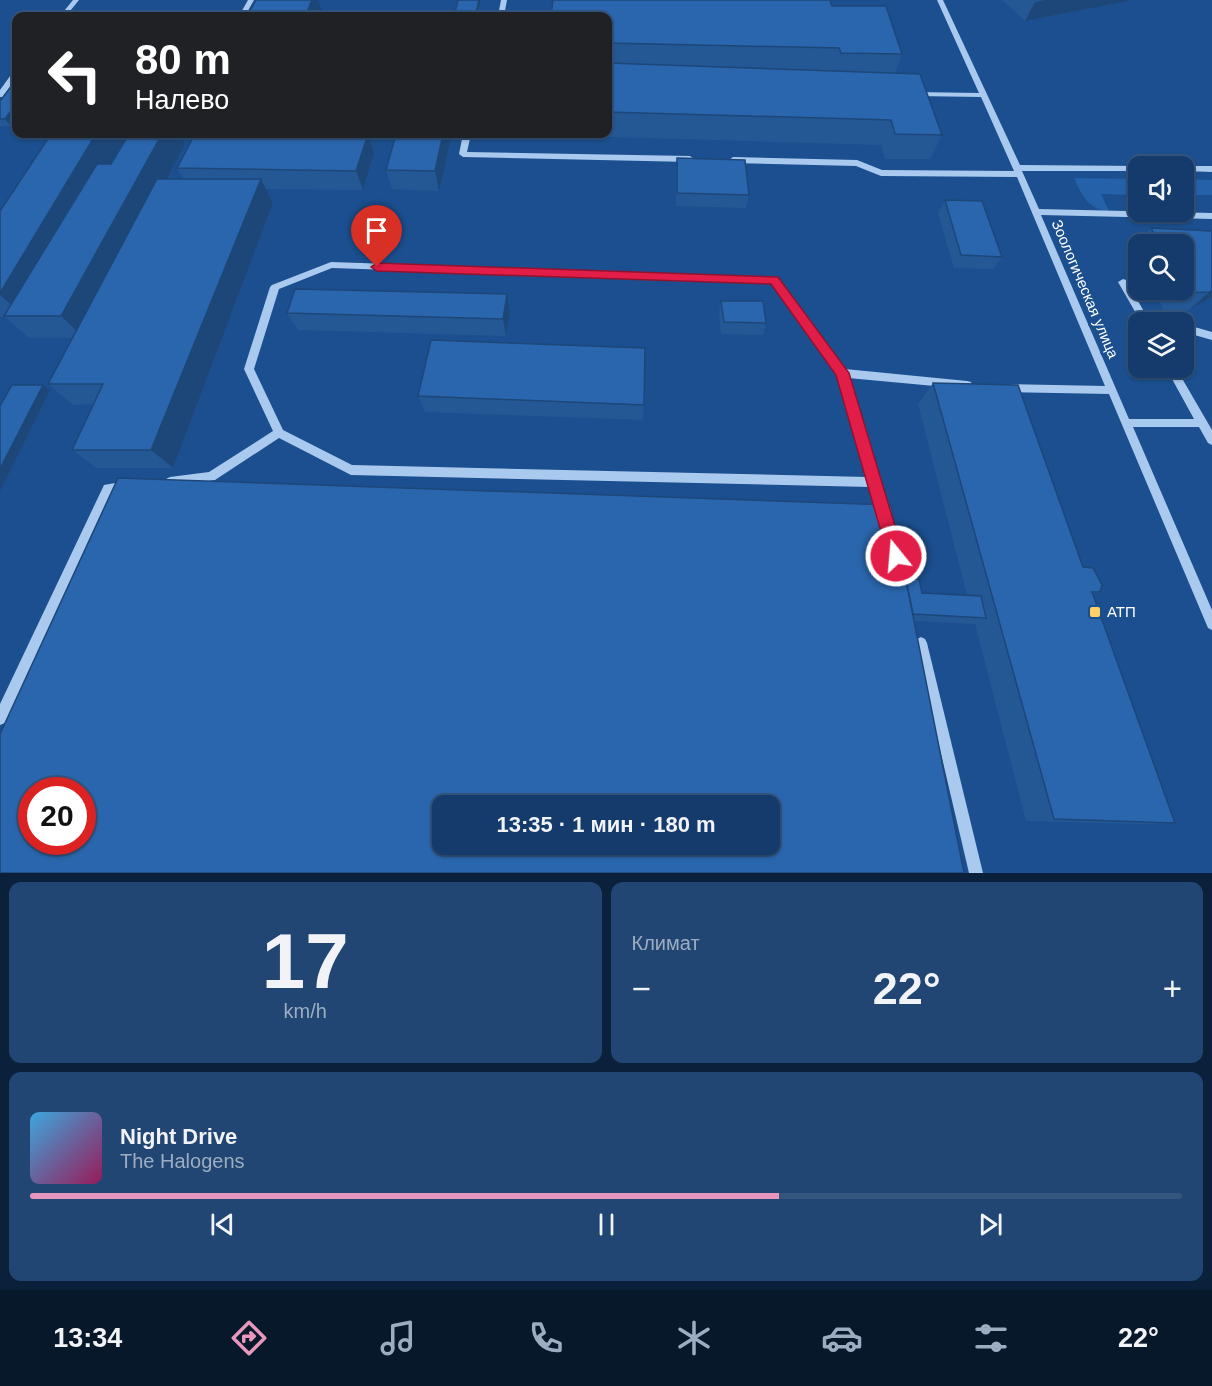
<!DOCTYPE html>
<html lang="ru">
<head>
<meta charset="utf-8">
<style>
	:root { --surface:#143b6b; --page:#214673; --text:#f1f3f6; --muted:#9dadc1; --line:#33557e; --accent:#e797bd }
	body { margin:0; font-family:Arial,sans-serif; background:var(--page); color:var(--text); height:100vh; display:flex; flex-direction:column; font-size:22px; white-space:nowrap }
	* { box-sizing:border-box; margin:0 }
	p { font-size:20px; color:var(--muted) }
	.icon { flex:none; width:33px; height:33px; fill:none; stroke:currentColor; stroke-width:2; stroke-linecap:round; stroke-linejoin:round }
	.map { position:relative; height:873px; overflow:hidden }
	.sheet { display:flex; flex-direction:column; gap:9px; padding:9px; background:#0b203b; flex:1 }
	.sheet>* { flex:none }
	.top-card { position:absolute; left:12px; top:12px; width:600px; height:126px; border-radius:12px; box-shadow:0 2px 4px #0004,0 0 0 2px var(--line); background:#202124; color:#fff; overflow:hidden }
	.controls { position:absolute; left:1128px; top:156px; display:grid; gap:12px }
	.controls a { display:grid; place-items:center; width:66px; height:66px; border-radius:12px; background:var(--surface); box-shadow:0 2px 4px #0004,0 0 0 2px var(--line); font-size:30px }
	.speed { position:absolute; left:18px; top:777px; display:flex; gap:12px; font-size:30px; font-weight:700; text-align:center }
	.speed>* { display:grid; place-content:center; width:78px; height:78px; border-radius:50%; background:var(--surface); box-shadow:0 2px 4px #0004,0 0 0 2px var(--line); line-height:1 }
	.speed .limit { border:9px solid #d22; background:#fff; color:#111 }
	.pin { position:absolute; display:grid; place-items:center; width:51px; height:51px; color:#fff; margin:-62px -26px; border-radius:50% 50% 50% 0; rotate:-45deg; box-shadow:0 0 6px #0007 }
	.pin .icon { rotate:45deg }
	.me { position:absolute; width:66px; margin:-33px; rotate:343deg; stroke-linejoin:round; filter:drop-shadow(0 0 4px #0008) }
	.turn { display:flex; align-items:center; gap:21px; height:126px; padding:0 24px; font-size:27px }
	.turn .icon { width:78px; height:78px; stroke-width:2.5 }
	.turn b { display:block; font-size:42px; line-height:51px }
	.big { font-size:45px; font-weight:800; line-height:1.1 }
	.sheet .tile { flex:1; display:flex; flex-direction:column; justify-content:center; gap:9px; min-width:0; padding:0 21px; border-radius:12px; background:var(--page) }
	.sheet .dial { align-items:center; gap:0 }
	.dial b { font-size:78px; line-height:1 }
	.song { display:flex; align-items:center; gap:18px }
	.cover { width:72px; height:72px; border-radius:9px; background:linear-gradient(135deg,hsl(200 70% 55%),hsl(330 70% 35%)) }
	.played { height:6px; border-radius:3px; background:linear-gradient(90deg,var(--accent) 65%,var(--line) 65%) }
	.keys { display:flex; justify-content:space-around; direction:ltr }
	.heat { display:flex; justify-content:space-between; align-items:center; font-size:33px; direction:ltr }
	.sheet .tiles { flex:1; display:grid; gap:9px; grid-template-columns:1fr 1fr }
	.tile:last-child { grid-column:span 2 }
	.trip { position:absolute; left:432px; top:795px; width:348px; height:60px; border-radius:12px; background:var(--surface); box-shadow:0 2px 4px #0004,0 0 0 2px var(--line); font-weight:800; line-height:60px; text-align:center }
	.dock { display:flex; height:96px; justify-content:space-around; align-items:center; background:#08182b; color:var(--muted) }
	.dock .icon { width:42px; height:42px }
	.dock .active { color:var(--accent) }
	.dock b { font-size:27px; color:var(--text) }
	.map>svg:first-child { display:block }
</style>
</head>
<body>
<div class="map">
<svg width="1212" height="873" viewBox="0 0 1212 873">
	<rect width="100%" height="100%" fill="#1b4f8f"/>
	<g fill="#2461a8">
		<path d="M1074,178L1138,179V195L1101,194L1109,211C1089,210 1082,196 1074,178Z"/>
		<path d="M1184,179L1212,180V195H1184Z"/>
	</g>
	<g fill="none" stroke-linecap="round" stroke-linejoin="round">
		<g fill="#a9c9ee" fill-rule="evenodd">
			<path d="M73,0H79L66,16H60Z"/>
			<path d="M248,0H254L245,16H239Z"/>
			<path d="M501,0H507L504,16H498Z"/>
			<path d="M937,0H943L1020,165L1141,166H1138V171H1022L1039,209L1212,213V219L1041,215L1129,419H1194L1166,368H1176L1212,430V445L1208,443L1199,427H1133L1212,610V630L1208,628L1109,394L1007,392L1003,391L1002,388L1003,385L1007,384L1105,386L1017,177L881,176L856,166L733,163L729,160L733,157L857,160L882,170L1014,171L981,97L915,96L911,94L915,92L979,93Z"/>
			<path d="M13,72H16V78L3,97H0V90Z"/>
			<path d="M463,134H471L467,152L690,156L694,159L690,162L463,157L459,154Z"/>
			<path d="M1212,166V172L1184,171V166Z"/>
			<path d="M331,262L774,277L777,278L845,369L967,381L971,382L972,385L971,388L967,389L848,378L891,518L889,522L885,523L881,522L879,518L870,487L351,475L279,438L215,480L170,487L166,485L165,482L166,479L170,477L209,472L273,431L244,369L270,287L272,285ZM332,268L771,283L837,374L867,477L352,465L283,430L254,369L279,289Z"/>
			<path d="M1123,279L1126,280L1150,322H1141L1118,282Z"/>
			<path d="M1184,324L1212,332V340L1184,332Z"/>
			<path d="M127,481L131,483L132,486L131,489L111,493L5,723L0,725V704L104,485Z"/>
			<path d="M921,637L925,639L927,643L983,873H969L915,643L917,639Z"/>
		</g>
	</g>
	<g fill="#245895">
		<path d="M458,0H481L478,16H456L455,12Z"/>
		<path d="M1002,0H1133L1025,21Z"/>
		<path d="M832,6L902,54L895,73L942,135L930,159H885L881,145L504,134H608V16Z"/>
		<path d="M0,101L11,126H0Z"/>
		<path d="M51,134H128L111,164L129,134H179L185,144L167,179H183L177,168L195,134H372L370,139L374,153L363,190L266,189L273,203L173,468H97L72,450L93,404L73,405L48,384L72,338H29L5,317H0V211Z"/>
		<path d="M396,134H452L439,191L392,189L386,170Z"/>
		<path d="M677,158L749,195L746,208L676,206V171Z"/>
		<path d="M945,200L1002,257L993,269L954,268L938,213Z"/>
		<path d="M1151,228L1212,231V297L1189,310L1164,311L1154,290H1184V244H1138V255L1135,247Z"/>
		<path d="M721,301L766,323L763,335L721,334L719,313Z"/>
		<path d="M510,312L506,336L298,330L287,313Z"/>
		<path d="M933,383L1083,567L1100,592L1093,595L1175,823L1139,824L1026,821L975,624L914,621L906,579L922,593L967,595L918,404Z"/>
		<path d="M418,396L644,405L643,420L425,412Z"/>
	</g>
	<g fill="#1d4779">
		<path d="M312,0H318L324,16H305Z"/>
		<path d="M479,0H481L477,16L476,12Z"/>
		<path d="M1044,0H1133L1025,21L1035,2Z"/>
		<path d="M16,104V118L11,126L5,119Z"/>
		<path d="M96,134H128L24,316L0,295V293Z"/>
		<path d="M162,134H179L185,144L84,338L61,316Z"/>
		<path d="M368,134L374,153L363,190L356,171Z"/>
		<path d="M443,134H452L439,191L435,171Z"/>
		<path d="M261,179L273,203L173,468L151,450Z"/>
		<path d="M1212,290V297L1189,310L1209,292Z"/>
		<path d="M507,294L510,312L506,336L503,319Z"/>
		<path d="M43,385L50,390L0,491V469Z"/>
	</g>
	<g fill="#2a66ad" stroke="#1d4779" stroke-width="1.5" fill-rule="evenodd">
		<path d="M256,0H312L305,16H247Z"/>
		<path d="M458,0H479L476,12H455Z"/>
		<path d="M553,0H830L832,6H886L902,54L841,53L839,48L608,43V16H551Z"/>
		<path d="M608,63L920,74L942,135L895,134L891,120L608,112Z"/>
		<path d="M16,80V104L5,119H0V101Z"/>
		<path d="M51,134H96L0,293V211Z"/>
		<path d="M129,134H162L61,316H4L97,164H111Z"/>
		<path d="M195,134H368L356,171L177,168Z"/>
		<path d="M396,134H443L435,171L386,170Z"/>
		<path d="M677,158L745,160L749,195L677,193Z"/>
		<path d="M157,179H261L151,450H72L103,384H48Z"/>
		<path d="M945,200L982,201L1002,257L961,255Z"/>
		<path d="M1151,228L1212,231V290L1209,292L1183,293L1181,290H1184V244H1159Z"/>
		<path d="M295,289L507,294L503,319L287,313Z"/>
		<path d="M721,301H763L766,323L724,322Z"/>
		<path d="M431,340L645,348L644,405L418,396Z"/>
		<path d="M933,383L1018,385L1083,567L1093,568L1102,585L1100,592H1092L1175,823L1054,819Z"/>
		<path d="M12,385H43L0,469V406Z"/>
		<path d="M118,478L891,505L964,873H0V734ZM32,790H82V842H32ZM442,806H770V844H442Z"/>
		<path d="M906,579H919L922,593L981,596L986,618L913,614Z"/>
	</g>
	<path fill="#e11d48" stroke="#92132f" stroke-width="1.5" d="M377,263L778,277L849,373L904,556L901,561L896,563L891,561L888,556L836,375L771,284L377,271L371,267Z"/>
	<rect fill="#ffd166" stroke="#1b4f8f" stroke-width="2" x="1089" y="606" width="12" height="12" rx="3"/>
	<g text-anchor="middle" stroke-width="6" stroke-linejoin="round" paint-order="stroke">
		<g font-size="15" fill="#fff" stroke="#1b4f8f">
			<text transform="translate(1085 289) rotate(67)" y="5">Зоологическая улица</text>
		</g>
		<g font-size="15" fill="#fff" stroke="#1b4f8f" text-anchor="start">
			<text x="1107" y="617">АТП</text>
		</g>
	</g>
</svg>
<div class="controls">
<a><svg class="icon" aria-label="sound" viewBox="0 0 24 24"><path d="M4 9h4l5-4v14l-5-4H4zM17 9q2 3 0 6"/></svg></a>
<a><svg class="icon" aria-label="search" viewBox="0 0 24 24"><circle cx="10" cy="10" r="6"/><path d="M15 15l6 6"/></svg></a>
<a><svg class="icon" aria-label="layers" viewBox="0 0 24 24"><path d="M12 4l9 5-9 5-9-5zM3 14l9 5 9-5"/></svg></a>
</div>
<div class="speed"><div class="limit">20</div></div>
<div class="pin" style="left:377px;top:267px;background:#d93025"><svg class="icon" aria-label="arrive" viewBox="0 0 24 24"><path d="M6 21V4h12l-3 4 3 4H6"/></svg></div>
<svg class="me" style="left:896px;top:556px" viewBox="-20 -20 40 40"><circle r="17" fill="#e11d48" stroke="#fff" stroke-width="3"/><path d="M0-11L8 9 0 5-8 9z" fill="#fff"/></svg>
<div class="trip">13:35 · 1 мин · 180 m</div>
<div class="top-card">
<div class="turn"><svg class="icon" aria-label="left" viewBox="0 0 24 24"><path d="M17 20v-9H6M10 6l-5 5 5 5"/></svg><div><b>80 m</b>Налево</div></div>
</div>
</div>
<section class="sheet">
<div class="tiles">
<div class="tile dial"><b>17</b><p>km/h</p></div>
<div class="tile"><p>Климат</p>
<div class="heat"><a>−</a><b class="big">22°</b><a>+</a></div>
</div>
<div class="tile">
<div class="song"><i class="cover"></i><div><b>Night Drive</b><p>The Halogens</p></div></div>
<div class="played"></div>
<div class="keys"><svg class="icon" aria-label="previous" viewBox="0 0 24 24"><path d="M18 5L8 12l10 7zM5 5v14"/></svg><svg class="icon" aria-label="pause" viewBox="0 0 24 24"><path d="M8 5v14M16 5v14"/></svg><svg class="icon" aria-label="next" viewBox="0 0 24 24"><path d="M6 5l10 7-10 7zM19 5v14"/></svg></div>
</div>
</div>
</section>
<nav class="dock">
<b>13:34</b>
<svg class="icon active" aria-label="directions" viewBox="0 0 24 24"><path d="M12 3l9 9-9 9-9-9zM9 14v-3h6M13 9l2 2-2 2"/></svg>
<svg class="icon" aria-label="music" viewBox="0 0 24 24"><path d="M9 18V5l10-2v13"/><circle cx="6" cy="18" r="3"/><circle cx="16" cy="16" r="3"/></svg>
<svg class="icon" aria-label="phone" viewBox="0 0 24 24"><path d="M5 4h4l2 5-3 2q2 4 5 5l2-3 5 2v4C11 20 4 13 5 4z"/></svg>
<svg class="icon" aria-label="climate" viewBox="0 0 24 24"><path d="M12 3v18M4 7l16 10M4 17L20 7"/></svg>
<svg class="icon" aria-label="car" viewBox="0 0 24 24"><path d="M5 17H2v-5l4-1 3-4h7l3 4 3 1v5h-3M9 17h6M6 11h13"/><circle cx="7" cy="17" r="2"/><circle cx="17" cy="17" r="2"/></svg>
<svg class="icon" aria-label="filters" viewBox="0 0 24 24"><path d="M4 7h16M4 17h16"/><circle cx="9" cy="7" r="2"/><circle cx="15" cy="17" r="2"/></svg>
<b>22°</b>
</nav>
</body>
</html>
